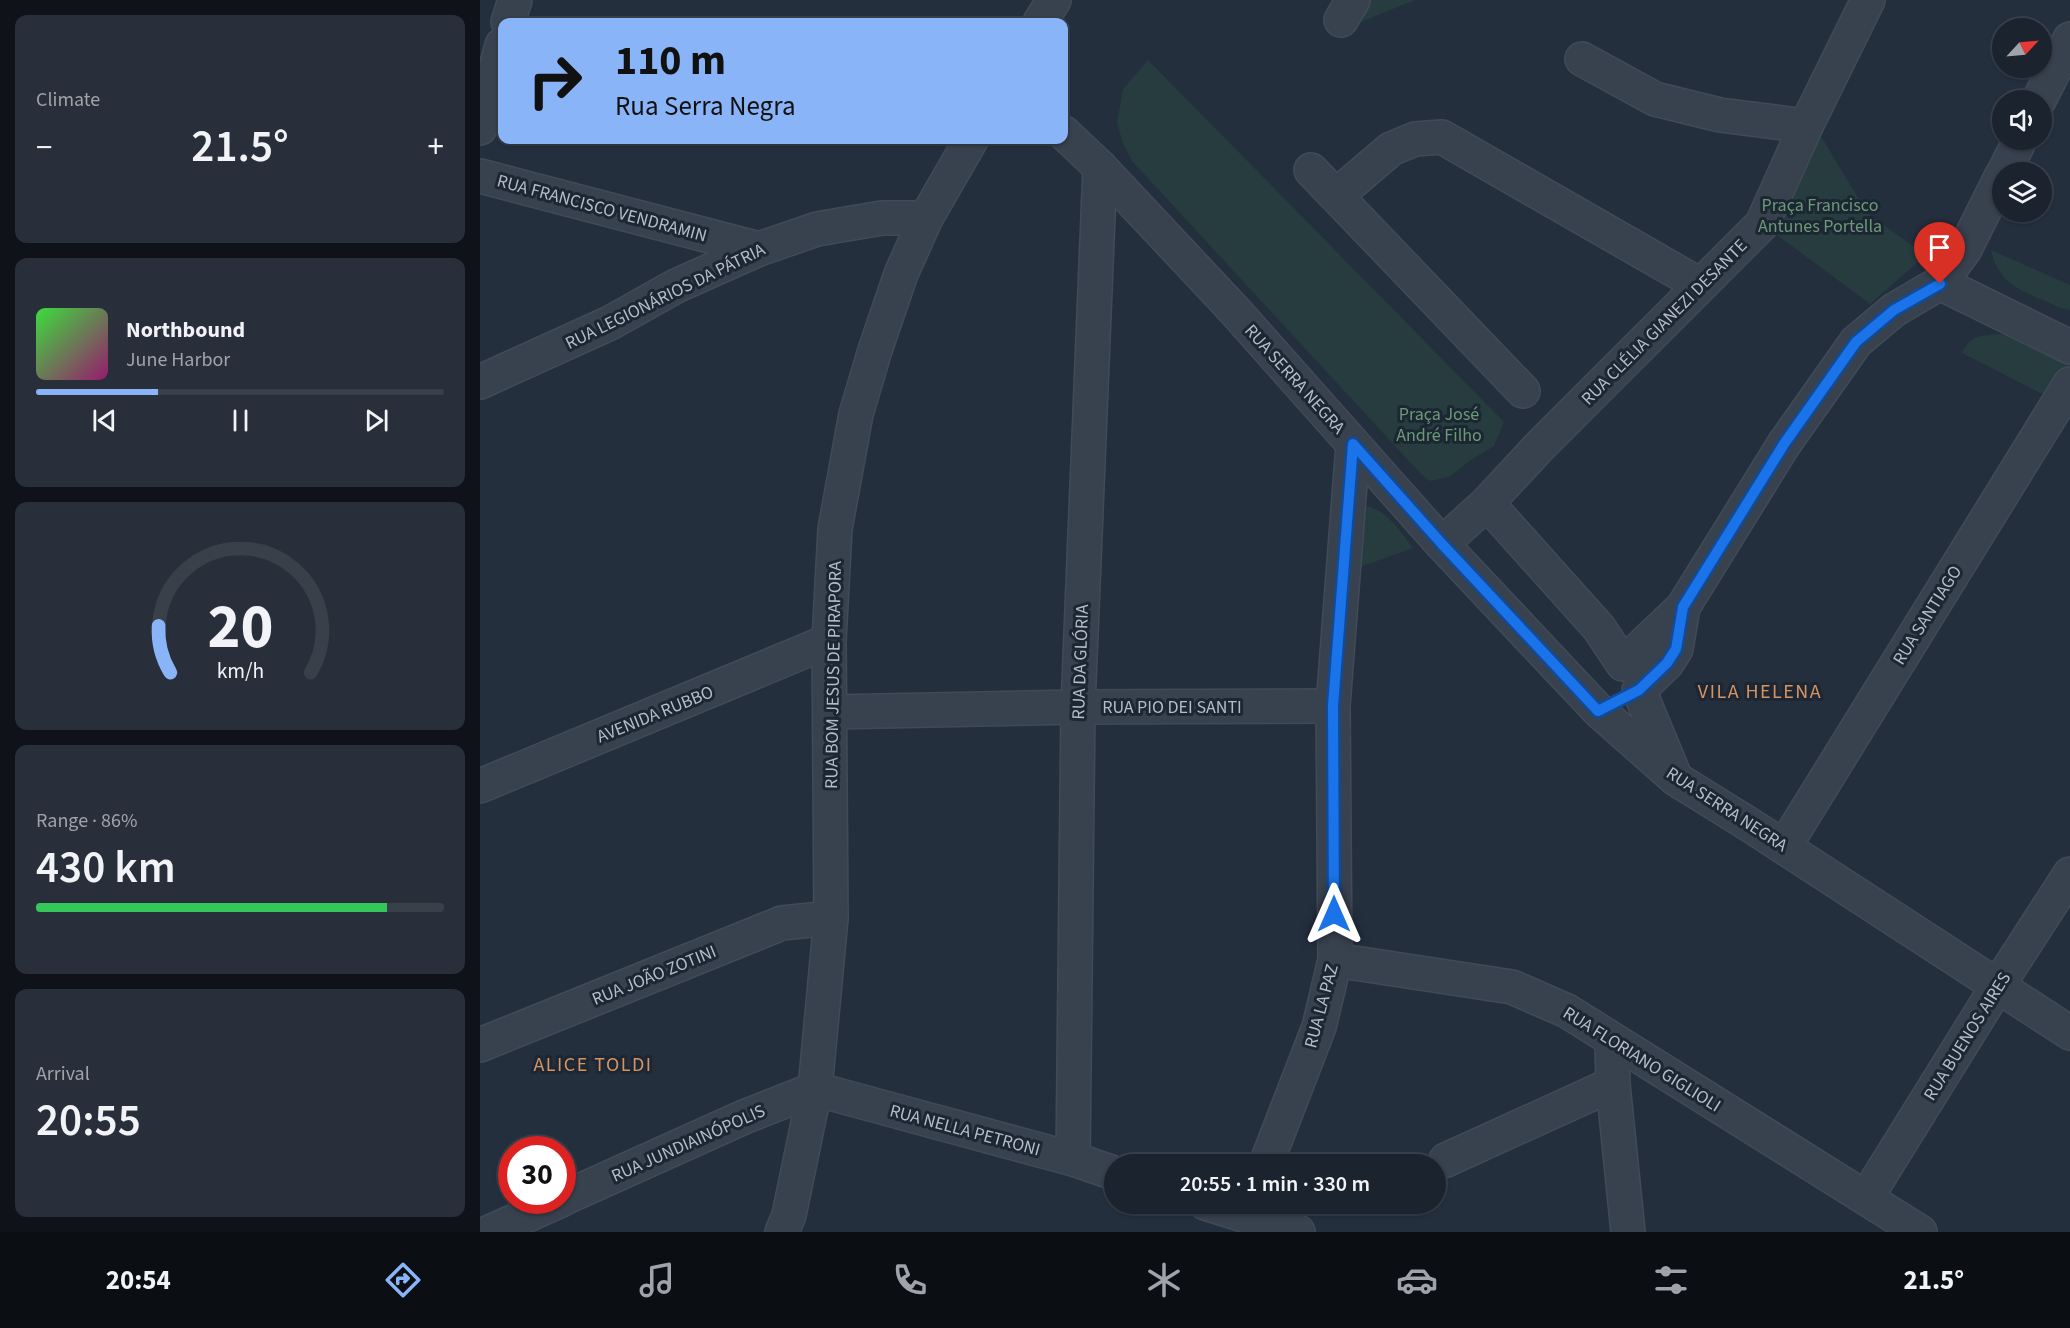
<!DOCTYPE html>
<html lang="en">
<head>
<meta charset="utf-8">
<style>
	:root { --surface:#1b232e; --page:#282f3a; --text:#f1f3f6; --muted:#a0a4aa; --line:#39404a; --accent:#8ab4f8 }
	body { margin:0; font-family:"Source Sans 3",sans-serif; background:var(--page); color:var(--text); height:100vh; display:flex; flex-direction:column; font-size:22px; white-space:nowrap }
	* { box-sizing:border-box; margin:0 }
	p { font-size:20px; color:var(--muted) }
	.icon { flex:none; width:33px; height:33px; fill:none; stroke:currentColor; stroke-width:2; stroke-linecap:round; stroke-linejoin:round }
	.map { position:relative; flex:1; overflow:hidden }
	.details { display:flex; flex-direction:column; gap:15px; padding:15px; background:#0f1319; width:480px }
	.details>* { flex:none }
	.guide { position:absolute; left:18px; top:18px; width:570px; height:126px; border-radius:12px; box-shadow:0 2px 4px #0004,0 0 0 2px var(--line); background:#8ab4f8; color:#111; overflow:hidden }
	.needle { width:39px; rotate:64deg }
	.controls { position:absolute; left:1512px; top:18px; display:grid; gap:12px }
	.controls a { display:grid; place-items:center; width:60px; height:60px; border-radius:50%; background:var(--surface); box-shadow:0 2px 4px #0004,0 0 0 2px var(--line); font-size:30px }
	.speed { position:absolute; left:18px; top:1136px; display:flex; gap:12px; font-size:30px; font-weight:700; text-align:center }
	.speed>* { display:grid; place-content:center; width:78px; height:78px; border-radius:50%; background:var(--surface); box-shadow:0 2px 4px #0004,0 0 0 2px var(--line); line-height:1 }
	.speed .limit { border:9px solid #d22; background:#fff; color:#111 }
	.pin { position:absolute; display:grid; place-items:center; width:51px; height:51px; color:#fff; margin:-62px -26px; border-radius:50% 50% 50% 0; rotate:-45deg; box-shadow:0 0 6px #0007 }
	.pin .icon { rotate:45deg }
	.me { position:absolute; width:66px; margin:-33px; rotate:0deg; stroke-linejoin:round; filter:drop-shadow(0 0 4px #0008) }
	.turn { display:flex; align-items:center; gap:21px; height:126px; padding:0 18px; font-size:27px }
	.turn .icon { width:78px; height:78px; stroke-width:2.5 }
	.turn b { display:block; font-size:42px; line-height:51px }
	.big { font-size:45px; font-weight:600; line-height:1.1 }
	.details .tile { flex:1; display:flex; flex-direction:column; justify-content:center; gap:9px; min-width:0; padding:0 21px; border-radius:12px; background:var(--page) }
	.details .dial { align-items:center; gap:0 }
	.dial svg { height:156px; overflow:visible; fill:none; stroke:var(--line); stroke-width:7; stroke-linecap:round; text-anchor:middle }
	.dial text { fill:var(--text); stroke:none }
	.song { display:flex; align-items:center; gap:18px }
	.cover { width:72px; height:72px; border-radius:9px; background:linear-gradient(135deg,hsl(120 70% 55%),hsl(320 70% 35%)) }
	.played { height:6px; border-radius:3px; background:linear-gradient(90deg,var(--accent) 30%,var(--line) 30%) }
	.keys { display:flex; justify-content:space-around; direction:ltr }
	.heat { display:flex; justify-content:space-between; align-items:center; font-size:33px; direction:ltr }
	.charge { height:9px; border-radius:4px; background:linear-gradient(90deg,#34c759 86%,var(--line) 0) }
	.trip { position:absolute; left:624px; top:1154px; width:342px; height:60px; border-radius:30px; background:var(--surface); box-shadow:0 2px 4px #0004,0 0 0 2px var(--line); font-weight:600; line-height:60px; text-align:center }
	.tabs { display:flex; height:96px; justify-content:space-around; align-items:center; background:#0b0e12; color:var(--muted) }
	.tabs .icon { width:42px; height:42px }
	.tabs .selected { color:var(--accent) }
	.tabs b { font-size:27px; color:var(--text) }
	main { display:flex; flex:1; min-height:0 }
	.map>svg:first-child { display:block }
</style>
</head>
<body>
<main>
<section class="details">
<div class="tile"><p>Climate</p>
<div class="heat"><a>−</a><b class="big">21.5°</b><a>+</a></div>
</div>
<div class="tile">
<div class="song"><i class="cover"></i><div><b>Northbound</b><p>June Harbor</p></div></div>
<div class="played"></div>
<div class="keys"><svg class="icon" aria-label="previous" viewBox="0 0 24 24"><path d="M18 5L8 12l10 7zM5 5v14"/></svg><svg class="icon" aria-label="pause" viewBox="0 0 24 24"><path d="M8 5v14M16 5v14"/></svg><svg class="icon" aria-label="next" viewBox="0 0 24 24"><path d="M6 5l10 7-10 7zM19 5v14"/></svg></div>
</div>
<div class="tile dial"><svg viewBox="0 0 100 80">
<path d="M14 69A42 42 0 1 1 86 69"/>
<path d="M14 69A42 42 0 0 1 8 45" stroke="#8ab4f8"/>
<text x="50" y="56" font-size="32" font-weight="700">20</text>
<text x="50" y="72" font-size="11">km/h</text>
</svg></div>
<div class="tile"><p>Range · 86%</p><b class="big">430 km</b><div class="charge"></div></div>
<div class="tile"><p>Arrival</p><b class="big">20:55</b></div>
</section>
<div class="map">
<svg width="1590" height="1232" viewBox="0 0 1590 1232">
	<rect width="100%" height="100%" fill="#242f3e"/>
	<g fill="#263c3f">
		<path d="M886,0H935L871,26Z"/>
		<path d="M668,60L1024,422L1014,446L991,460L969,477L950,481L941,474L652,161L643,143L637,123L643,89Z"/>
		<path d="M1334,125L1388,214L1446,255L1390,304L1289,229Z"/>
		<path d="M1511,250L1590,285V310C1581,309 1572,304 1563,300C1536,289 1518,281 1511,250Z"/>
		<path d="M1520,334L1546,339L1590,354V373L1572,399L1482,353C1491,334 1501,336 1520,334Z"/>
		<path d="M882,505C905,507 920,531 933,548L869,571Z"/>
	</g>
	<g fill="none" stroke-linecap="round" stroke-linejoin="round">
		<g stroke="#414a57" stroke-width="36">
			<g id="minor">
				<path d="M861,20L873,0"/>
				<path d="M28,22L35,0"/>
				<path d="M560,22L574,0"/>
				<path d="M1102,59L1175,99L1240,115L1326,126"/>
				<path d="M1559,100L1590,39"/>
				<path d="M0,128L22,45"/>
				<path d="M584,133L620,167L756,312L962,544L1118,710L1196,779L1270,825L1590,1033"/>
				<path d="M831,170L1043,391"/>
				<path d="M1524,172L1540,140"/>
				<path d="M0,176L279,249"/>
				<path d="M857,195L911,149L935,139L962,137L1220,285"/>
				<path d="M1460,283L1485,249L1522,175"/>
				<path d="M0,382L130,323L196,286L279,249L337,229L402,218H446"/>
				<path d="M1007,503L1119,628L1143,664L1203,607L1304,444L1376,342L1414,310L1460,283L1590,347"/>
				<path d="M962,544L1007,503L1060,446L1282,224L1326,126L1388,0"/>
				<path d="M351,712L598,707L853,706"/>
				<path d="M1193,772L1159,690L1187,663L1196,649L1203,607"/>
				<path d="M0,786L349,641"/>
				<path d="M1304,847L1590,384"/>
				<path d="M855,960L1032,987L1087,1011L1440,1232"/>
				<path d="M1132,1040L1133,1084L1148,1232"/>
				<path d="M0,1045L302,923L351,918"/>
				<path d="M593,1159L598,707L620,167"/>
				<path d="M966,1160L1133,1084"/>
				<path d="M786,1164L839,1027L855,960L853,706L873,444"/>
				<path d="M1386,1198L1517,987L1590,874"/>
				<path d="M82,1199L264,1117L335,1089L593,1159L634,1173"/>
				<path d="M725,1203L818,1232"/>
				<path d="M10,1232L81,1200"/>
				<path d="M302,1232L309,1215L335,1089L351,918L349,641L355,529L376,414L395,350L421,274L446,218L491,140"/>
			</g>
		</g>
		<use href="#minor" stroke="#38414e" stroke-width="33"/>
	</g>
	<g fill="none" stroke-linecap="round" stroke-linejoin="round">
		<g stroke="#114b97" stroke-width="15">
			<path id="route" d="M854,914L853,706L873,444L962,544L1118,711L1159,690L1187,663L1196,649L1203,607L1304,444L1376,342L1414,310L1460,284"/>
		</g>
		<use href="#route" stroke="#1a73e8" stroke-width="10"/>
	</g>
	<g text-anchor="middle" stroke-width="6" stroke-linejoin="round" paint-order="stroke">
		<g font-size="18" fill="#6b9a76" stroke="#1d2633">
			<text x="1340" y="211">Praça Francisco<tspan x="1340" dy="21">Antunes Portella</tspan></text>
			<text x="959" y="420">Praça José<tspan x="959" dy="21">André Filho</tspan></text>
		</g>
		<g font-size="18" fill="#b4bcc9" stroke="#1d2633">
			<text transform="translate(122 208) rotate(15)" y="6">RUA FRANCISCO VENDRAMIN</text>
			<text transform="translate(185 296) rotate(-26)" y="6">RUA LEGIONÁRIOS DA PÁTRIA</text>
			<text transform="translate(1184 322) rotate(-45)" y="6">RUA CLÉLIA GIANEZI DESANTE</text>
			<text transform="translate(815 379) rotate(48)" y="6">RUA SERRA NEGRA</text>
			<text transform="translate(1447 615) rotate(-58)" y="6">RUA SANTIAGO</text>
			<text transform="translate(600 662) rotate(-88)" y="6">RUA DA GLÓRIA</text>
			<text transform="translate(353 675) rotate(-89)" y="6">RUA BOM JESUS DE PIRAPORA</text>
			<text x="692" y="713">RUA PIO DEI SANTI</text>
			<text transform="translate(175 714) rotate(-22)" y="6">AVENIDA RUBBO</text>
			<text transform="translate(1247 809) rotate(33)" y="6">RUA SERRA NEGRA</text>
			<text transform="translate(174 975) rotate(-22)" y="6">RUA JOÃO ZOTINI</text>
			<text transform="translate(841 1006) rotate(-75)" y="6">RUA LA PAZ</text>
			<text transform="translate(1487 1036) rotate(-58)" y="6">RUA BUENOS AIRES</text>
			<text transform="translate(1162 1059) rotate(32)" y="6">RUA FLORIANO GIGLIOLI</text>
			<text transform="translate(485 1130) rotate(15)" y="6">RUA NELLA PETRONI</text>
			<text transform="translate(208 1143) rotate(-24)" y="6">RUA JUNDIAINÓPOLIS</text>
		</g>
		<g font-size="20" letter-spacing="1.5" fill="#d59563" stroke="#1d2633">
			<text x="1280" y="698">VILA HELENA</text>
			<text x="113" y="1071">ALICE TOLDI</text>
		</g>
	</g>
</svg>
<div class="controls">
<a><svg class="needle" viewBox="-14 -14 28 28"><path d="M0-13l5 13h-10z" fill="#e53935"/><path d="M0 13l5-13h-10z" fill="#a0a4aa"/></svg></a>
<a><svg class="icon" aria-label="sound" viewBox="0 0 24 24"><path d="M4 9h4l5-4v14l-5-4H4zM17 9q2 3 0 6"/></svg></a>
<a><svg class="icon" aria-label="layers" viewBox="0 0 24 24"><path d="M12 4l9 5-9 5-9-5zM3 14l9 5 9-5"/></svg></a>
</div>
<div class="speed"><div class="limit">30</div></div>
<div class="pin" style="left:1460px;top:284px;background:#d93025"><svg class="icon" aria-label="arrive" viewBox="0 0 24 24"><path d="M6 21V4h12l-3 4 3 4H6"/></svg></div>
<svg class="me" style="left:854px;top:914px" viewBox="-20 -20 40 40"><path d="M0-17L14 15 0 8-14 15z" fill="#1a73e8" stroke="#fff" stroke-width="4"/></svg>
<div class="trip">20:55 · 1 min · 330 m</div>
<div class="guide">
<div class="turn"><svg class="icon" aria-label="right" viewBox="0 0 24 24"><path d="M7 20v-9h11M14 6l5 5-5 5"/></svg><div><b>110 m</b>Rua Serra Negra</div></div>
</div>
</div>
</main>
<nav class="tabs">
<b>20:54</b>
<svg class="icon selected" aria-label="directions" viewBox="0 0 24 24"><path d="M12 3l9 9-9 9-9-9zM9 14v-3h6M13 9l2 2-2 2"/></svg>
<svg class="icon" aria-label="music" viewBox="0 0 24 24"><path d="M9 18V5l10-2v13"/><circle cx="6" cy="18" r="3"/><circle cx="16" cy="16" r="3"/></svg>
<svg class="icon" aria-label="phone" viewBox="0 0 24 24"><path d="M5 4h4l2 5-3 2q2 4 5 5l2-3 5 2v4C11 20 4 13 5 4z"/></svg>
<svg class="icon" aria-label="climate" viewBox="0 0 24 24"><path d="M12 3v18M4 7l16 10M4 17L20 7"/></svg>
<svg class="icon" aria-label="car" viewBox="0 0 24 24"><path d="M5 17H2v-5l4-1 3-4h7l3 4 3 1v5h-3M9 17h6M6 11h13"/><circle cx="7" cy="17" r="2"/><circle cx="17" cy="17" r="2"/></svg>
<svg class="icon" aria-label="filters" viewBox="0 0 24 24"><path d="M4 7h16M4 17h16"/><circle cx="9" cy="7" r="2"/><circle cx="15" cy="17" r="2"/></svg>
<b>21.5°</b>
</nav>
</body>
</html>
